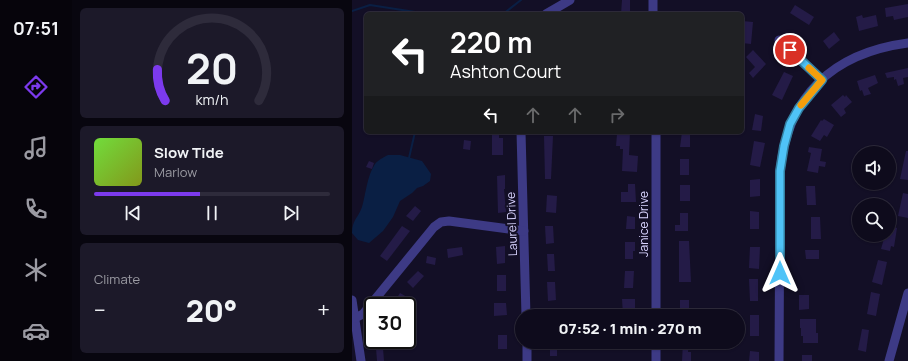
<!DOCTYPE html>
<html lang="en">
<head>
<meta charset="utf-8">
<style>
	:root { --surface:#0e0b1c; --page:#1c1929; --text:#f1f3f6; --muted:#9b9ba3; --line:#2e2b3b; --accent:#7c3aed }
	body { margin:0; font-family:Manrope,sans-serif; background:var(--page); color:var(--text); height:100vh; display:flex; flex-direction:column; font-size:15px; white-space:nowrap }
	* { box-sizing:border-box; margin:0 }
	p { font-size:13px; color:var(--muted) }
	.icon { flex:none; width:22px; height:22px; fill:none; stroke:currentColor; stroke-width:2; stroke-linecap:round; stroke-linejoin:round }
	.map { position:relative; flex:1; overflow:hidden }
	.sheet { display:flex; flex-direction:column; gap:8px; padding:8px; background:#08060f; width:280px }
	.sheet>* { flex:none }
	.top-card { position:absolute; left:12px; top:12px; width:380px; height:122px; border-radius:6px; box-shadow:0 1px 3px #0004,0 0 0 1px var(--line); background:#202124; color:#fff; overflow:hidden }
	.fabs { position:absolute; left:500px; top:146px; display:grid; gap:8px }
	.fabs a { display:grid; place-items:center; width:44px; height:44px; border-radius:50%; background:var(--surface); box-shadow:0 1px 3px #0004,0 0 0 1px var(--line); font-size:20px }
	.speed { position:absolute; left:12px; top:297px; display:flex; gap:8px; font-size:20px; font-weight:700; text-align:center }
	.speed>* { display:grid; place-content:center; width:52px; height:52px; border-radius:50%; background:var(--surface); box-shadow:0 1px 3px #0004,0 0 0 1px var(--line); line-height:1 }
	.speed .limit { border:2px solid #111; border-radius:6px; background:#fff; color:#111 }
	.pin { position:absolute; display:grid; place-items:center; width:34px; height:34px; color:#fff; margin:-17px; border:2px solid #fff; border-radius:50%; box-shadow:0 1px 4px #0007 }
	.me { position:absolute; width:44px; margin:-22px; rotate:0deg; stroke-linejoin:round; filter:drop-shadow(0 0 3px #0008) }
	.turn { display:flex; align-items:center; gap:14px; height:84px; padding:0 20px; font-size:18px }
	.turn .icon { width:52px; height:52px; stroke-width:2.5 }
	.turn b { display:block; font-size:28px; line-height:34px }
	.lanes { display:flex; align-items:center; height:38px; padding:0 20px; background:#0003; justify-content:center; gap:20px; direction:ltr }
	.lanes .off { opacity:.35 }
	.big { font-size:30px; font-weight:800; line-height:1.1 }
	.sheet .card { flex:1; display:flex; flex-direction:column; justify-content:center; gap:6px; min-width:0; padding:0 14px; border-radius:6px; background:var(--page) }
	.sheet .dial { align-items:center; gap:0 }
	.dial svg { height:104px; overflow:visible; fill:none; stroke:var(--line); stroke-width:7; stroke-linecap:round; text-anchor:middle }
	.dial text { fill:var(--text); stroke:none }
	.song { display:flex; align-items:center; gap:12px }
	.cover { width:48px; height:48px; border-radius:6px; background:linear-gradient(135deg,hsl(100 70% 55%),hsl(70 70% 35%)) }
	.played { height:4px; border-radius:2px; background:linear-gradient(90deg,var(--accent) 45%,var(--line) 45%) }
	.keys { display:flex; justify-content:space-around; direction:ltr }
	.heat { display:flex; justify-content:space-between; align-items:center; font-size:22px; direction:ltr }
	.trip { position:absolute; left:163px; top:309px; width:230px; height:40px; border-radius:20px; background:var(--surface); box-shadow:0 1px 3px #0004,0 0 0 1px var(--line); font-weight:800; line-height:40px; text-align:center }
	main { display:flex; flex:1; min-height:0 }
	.tab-bar { display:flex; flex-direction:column; width:72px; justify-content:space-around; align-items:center; background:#06040b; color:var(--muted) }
	.tab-bar .icon { width:28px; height:28px }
	.tab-bar .on { color:var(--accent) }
	.tab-bar b { font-size:18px; color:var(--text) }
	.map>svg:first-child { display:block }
</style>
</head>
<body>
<main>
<nav class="tab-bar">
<b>07:51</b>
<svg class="icon on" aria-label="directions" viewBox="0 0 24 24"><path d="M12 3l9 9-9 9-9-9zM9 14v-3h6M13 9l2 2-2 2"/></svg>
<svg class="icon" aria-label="music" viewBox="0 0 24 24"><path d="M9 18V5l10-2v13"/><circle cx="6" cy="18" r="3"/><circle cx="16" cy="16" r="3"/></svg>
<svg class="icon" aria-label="phone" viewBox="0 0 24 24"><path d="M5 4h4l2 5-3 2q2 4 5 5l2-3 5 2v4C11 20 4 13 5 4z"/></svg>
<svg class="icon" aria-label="climate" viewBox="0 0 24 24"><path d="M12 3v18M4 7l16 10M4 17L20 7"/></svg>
<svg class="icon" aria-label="car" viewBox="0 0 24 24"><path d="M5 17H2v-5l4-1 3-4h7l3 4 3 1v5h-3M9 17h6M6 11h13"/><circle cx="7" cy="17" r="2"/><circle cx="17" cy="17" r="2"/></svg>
</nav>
<section class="sheet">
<div class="card dial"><svg viewBox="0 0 100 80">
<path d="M14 69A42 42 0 1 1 86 69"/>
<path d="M14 69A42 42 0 0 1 8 45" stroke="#7c3aed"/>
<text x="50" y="56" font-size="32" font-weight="700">20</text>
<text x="50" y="72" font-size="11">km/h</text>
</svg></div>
<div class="card">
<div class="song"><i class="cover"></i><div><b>Slow Tide</b><p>Marlow</p></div></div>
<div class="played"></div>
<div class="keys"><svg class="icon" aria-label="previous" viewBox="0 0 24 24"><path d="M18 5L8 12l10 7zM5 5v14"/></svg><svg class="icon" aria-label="pause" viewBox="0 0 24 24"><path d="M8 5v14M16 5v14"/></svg><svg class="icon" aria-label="next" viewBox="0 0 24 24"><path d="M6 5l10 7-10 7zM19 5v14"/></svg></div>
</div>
<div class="card"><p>Climate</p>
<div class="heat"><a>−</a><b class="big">20°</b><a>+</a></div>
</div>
</section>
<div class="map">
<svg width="556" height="361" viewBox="0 0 556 361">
	<rect width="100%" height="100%" fill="#130f26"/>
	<path fill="#0a1f44" d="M36,155H48L70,161L79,174L78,181L71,186L65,188L60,193L48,201L41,217L31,231L17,243L6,240L0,233C0,220 6,218 10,207C14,193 15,176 23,164C26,160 32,157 36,155Z"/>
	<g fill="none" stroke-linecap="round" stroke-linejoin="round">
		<g stroke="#0a1f44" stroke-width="2">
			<path d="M0,11L18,5L76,14"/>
			<path d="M151,14L169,0"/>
			<path d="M57,158L63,132"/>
		</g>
	</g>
	<g fill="#241b47">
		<path d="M270,0H278V14H269Z"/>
		<path d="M556,4V17L542,20L541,16L534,17L533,8Z"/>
		<path d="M443,5L462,17L457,25L438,13Z"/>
		<path d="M510,15L511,18L524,15L526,26L507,31L504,17Z"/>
		<path d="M390,21L401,22L399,44L390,43Z"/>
		<path d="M482,32L488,40L477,49L471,41Z"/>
		<path d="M401,50L414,64L401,78L397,73L403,67L394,57Z"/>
		<path d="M556,68V77L551,78L552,84L546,86L544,79L542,80V77L535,78L533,73Z"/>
		<path d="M432,72L441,76L430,100L420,95Z"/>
		<path d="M523,75L526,83L516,88L519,94L512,96L510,90L508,91L505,81Z"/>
		<path d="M491,95L493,97L494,95L500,102L492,109L494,113L489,117L479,105Z"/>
		<path d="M403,114L411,116L409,131L400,130Z"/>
		<path d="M472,119L482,125L475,137L472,135L468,141L459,136L469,120L470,121Z"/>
		<path d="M140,132H147V138H151V155H140Z"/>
		<path d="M269,132H278L277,155L286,156L285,172L270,171L271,149H268V146H264L265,134H268Z"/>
		<path d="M330,132H338V147H328Z"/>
		<path d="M192,136H201L199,179H193Z"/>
		<path d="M112,140L119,141L118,150L111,149Z"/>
		<path d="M402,141L413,143L408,167L398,165Z"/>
		<path d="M457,147L470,149L468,161L474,162L473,167L467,166L466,173L455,171L459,153L456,152Z"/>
		<path d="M554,151H556V180L548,179Z"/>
		<rect x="328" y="159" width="9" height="16"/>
		<path d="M17,161L22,163L20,169L14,167Z"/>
		<path d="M153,175V189H152L154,212L146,213L145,176Z"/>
		<path d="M408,179V196L398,197V180Z"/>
		<path d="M276,184H283L284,202H269V192H276Z"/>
		<rect x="328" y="185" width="10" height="16"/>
		<path d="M454,186H463L464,205H455Z"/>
		<path d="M551,193L556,194V218L546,216Z"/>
		<path d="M195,195L205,196L204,213L194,212Z"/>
		<path d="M63,206L69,211L61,221L54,216Z"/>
		<path d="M398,211L407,212V229H398Z"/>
		<path d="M328,213H336V231H323V225H328Z"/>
		<path d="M275,216L283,217V229H274Z"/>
		<path d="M459,217H468L469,239H459Z"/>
		<path d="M50,226L58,231L35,261L28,256Z"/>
		<path d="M193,226H201L202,243L194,244Z"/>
		<path d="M538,226L545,228L542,247L539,246L538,251L529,249L533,235H537Z"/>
		<path d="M327,241H337L339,282H327Z"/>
		<path d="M273,242H283V251H281V259H273Z"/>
		<path d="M153,246V263L145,264L144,247Z"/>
		<path d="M110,247L111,255L96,258L95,249Z"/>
		<path d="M398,247H408L407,269L397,268Z"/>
		<path d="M453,250H467V259H454Z"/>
		<path d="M195,254H202L203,271H196Z"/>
		<path d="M75,256L84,258L83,265L74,263Z"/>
		<path d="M526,260L535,262L530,285L520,282Z"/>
		<path d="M66,271L72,276L61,288L55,282Z"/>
		<path d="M273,271H282L281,288H272Z"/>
		<rect x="145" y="275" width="9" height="16"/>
		<path d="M397,279H406V301H398Z"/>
		<path d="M195,282H203L204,300L196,301Z"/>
		<path d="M519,292L528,294L524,316L515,314Z"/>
		<path d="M48,293L55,297L49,306H40Z"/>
		<path d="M447,295H457V309L447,310Z"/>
		<path d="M270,299H283V315H271Z"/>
		<path d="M328,300H337V316H331V314H328Z"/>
		<path d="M142,303H154L155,315L142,316Z"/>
		<rect x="398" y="315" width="9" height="21"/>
		<path d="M448,319H464V333H466V343H451V336H449V328H448Z"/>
		<path d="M510,329L517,330L514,352L506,350Z"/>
		<rect x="146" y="335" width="9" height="14"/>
		<rect x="198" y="342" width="7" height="14"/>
		<path d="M331,342H337L336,352H339V361H330Z"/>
		<path d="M24,348H31L32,361H25Z"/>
		<path d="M398,351L407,352V361H397Z"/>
		<rect x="450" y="355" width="10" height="6"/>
	</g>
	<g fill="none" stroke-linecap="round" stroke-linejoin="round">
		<g stroke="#3d3a85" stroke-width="9">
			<path d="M301,0V14"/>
			<path d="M194,14L218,0"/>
			<path d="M427,40L470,80"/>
			<path d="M169,132L174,316"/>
			<path d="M0,300L9,361"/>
			<path d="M304,316V132"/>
			<path d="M3,318L11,314L82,227L89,222L97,221L172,231"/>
			<path d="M175,342V361"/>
			<path d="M304,342V361"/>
			<path d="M427,361L428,171C436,95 481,53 556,43"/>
			<path d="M537,361L556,293"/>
		</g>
	</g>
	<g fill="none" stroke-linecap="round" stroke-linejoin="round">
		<g stroke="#337fa1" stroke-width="10">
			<path id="route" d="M428,273V171L432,146L438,124L447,108L470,80L438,50"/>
		</g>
		<use href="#route" stroke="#4fc3f7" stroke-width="7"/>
		<path stroke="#f59e0b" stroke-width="7" d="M449,105L470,80L457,68"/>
	</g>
	<g text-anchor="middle" stroke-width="4" stroke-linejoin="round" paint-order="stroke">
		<g font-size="12" fill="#d9d4ff" stroke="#130f26">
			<text transform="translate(160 224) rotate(-92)" y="4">Laurel Drive</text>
			<text transform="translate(292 224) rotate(-90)" y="4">Janice Drive</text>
		</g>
	</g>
</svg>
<div class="fabs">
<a><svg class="icon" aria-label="sound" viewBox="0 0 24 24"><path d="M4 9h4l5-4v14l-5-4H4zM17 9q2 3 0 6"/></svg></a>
<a><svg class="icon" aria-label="search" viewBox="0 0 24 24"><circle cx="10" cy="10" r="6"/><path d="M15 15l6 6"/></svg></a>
</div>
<div class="speed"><div class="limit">30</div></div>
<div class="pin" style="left:438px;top:50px;background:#d93025"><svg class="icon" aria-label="arrive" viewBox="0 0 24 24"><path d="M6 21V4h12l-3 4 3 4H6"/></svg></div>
<svg class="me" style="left:428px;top:273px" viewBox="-20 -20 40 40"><path d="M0-17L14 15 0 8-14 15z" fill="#4fc3f7" stroke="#fff" stroke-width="4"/></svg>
<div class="trip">07:52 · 1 min · 270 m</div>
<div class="top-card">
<div class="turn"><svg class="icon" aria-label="left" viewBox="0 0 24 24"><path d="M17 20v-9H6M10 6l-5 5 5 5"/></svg><div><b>220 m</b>Ashton Court</div></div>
<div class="lanes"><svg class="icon" aria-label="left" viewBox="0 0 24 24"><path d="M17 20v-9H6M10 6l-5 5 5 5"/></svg><svg class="icon off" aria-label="ahead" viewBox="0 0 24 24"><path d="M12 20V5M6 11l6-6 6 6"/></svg><svg class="icon off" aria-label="ahead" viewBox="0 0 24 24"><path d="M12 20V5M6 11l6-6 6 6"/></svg><svg class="icon off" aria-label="right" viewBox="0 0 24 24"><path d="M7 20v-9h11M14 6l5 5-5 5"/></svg></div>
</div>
</div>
</main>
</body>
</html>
